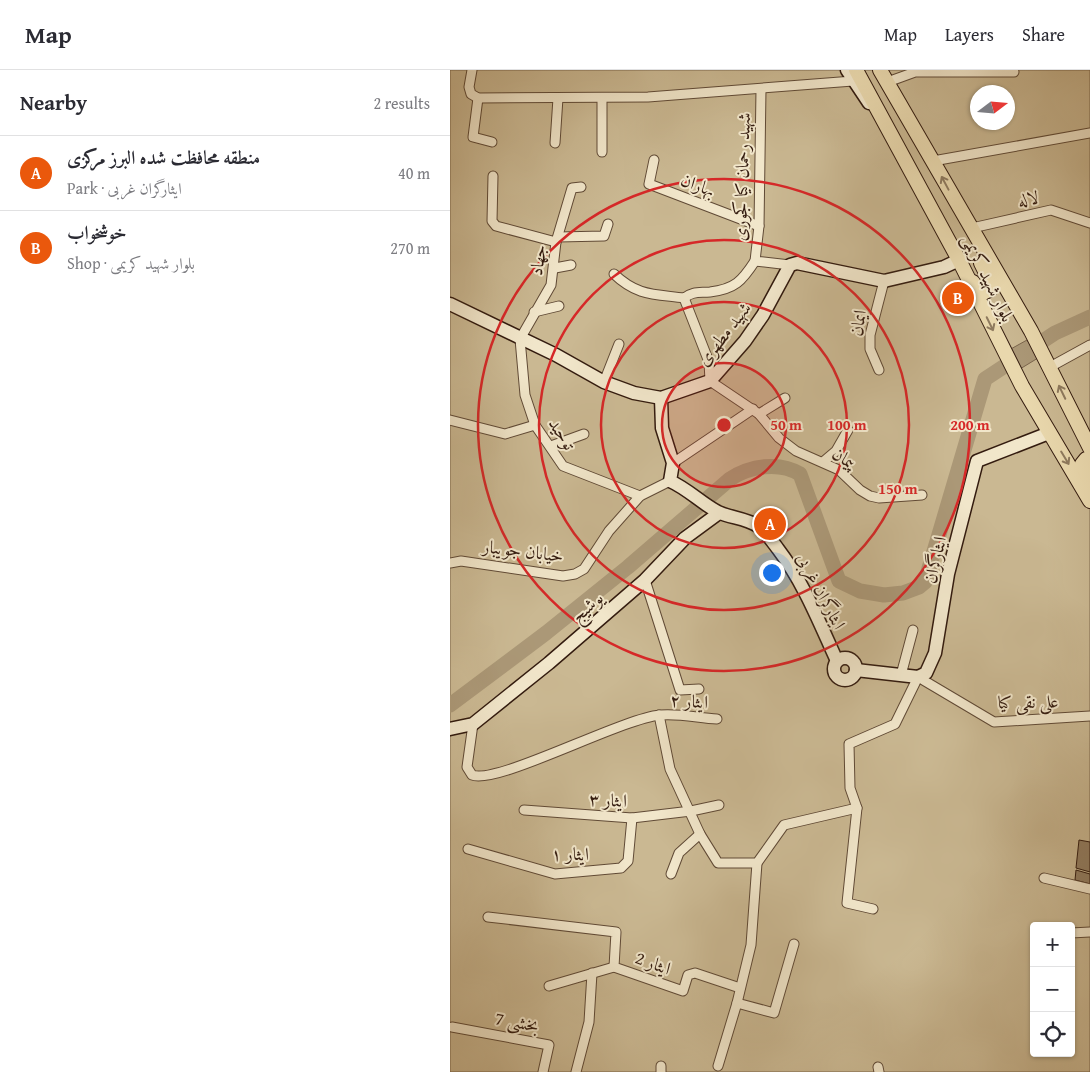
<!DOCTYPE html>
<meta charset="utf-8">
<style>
:root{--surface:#fff;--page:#f2f2f3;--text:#2b2b33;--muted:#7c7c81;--line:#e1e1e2;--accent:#ea580c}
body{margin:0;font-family:"Gentium Book Plus",Amiri,serif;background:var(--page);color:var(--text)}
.controls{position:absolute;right:15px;bottom:15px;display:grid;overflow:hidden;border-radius:5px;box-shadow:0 1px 4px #0004}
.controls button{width:45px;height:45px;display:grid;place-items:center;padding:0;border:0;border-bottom:1px solid var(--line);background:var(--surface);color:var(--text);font:25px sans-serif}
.compass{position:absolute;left:520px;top:15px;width:45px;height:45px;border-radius:50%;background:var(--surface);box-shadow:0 1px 4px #0004;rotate:74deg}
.you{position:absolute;left:321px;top:502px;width:18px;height:18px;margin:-12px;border:4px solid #fff;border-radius:50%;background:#1a73e8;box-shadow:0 0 0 8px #1a73e833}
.badge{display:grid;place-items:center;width:32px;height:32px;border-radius:50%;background:var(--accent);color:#fff;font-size:16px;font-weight:700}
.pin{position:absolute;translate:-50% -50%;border:2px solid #fff;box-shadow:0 1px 5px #0006}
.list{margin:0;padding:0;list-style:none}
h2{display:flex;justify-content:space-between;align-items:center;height:65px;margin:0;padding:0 20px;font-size:21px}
h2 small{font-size:16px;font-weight:400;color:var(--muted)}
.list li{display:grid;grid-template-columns:32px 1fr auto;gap:15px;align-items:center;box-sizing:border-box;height:75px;padding:0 20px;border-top:1px solid var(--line)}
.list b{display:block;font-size:19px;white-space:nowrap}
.list p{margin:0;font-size:16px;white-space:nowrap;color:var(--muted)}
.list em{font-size:16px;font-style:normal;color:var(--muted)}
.icon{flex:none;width:28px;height:28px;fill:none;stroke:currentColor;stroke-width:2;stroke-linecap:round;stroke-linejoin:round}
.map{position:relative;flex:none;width:640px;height:1002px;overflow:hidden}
header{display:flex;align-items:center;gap:30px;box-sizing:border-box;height:70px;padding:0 25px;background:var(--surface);border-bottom:1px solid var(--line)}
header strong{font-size:24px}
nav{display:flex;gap:28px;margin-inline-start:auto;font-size:18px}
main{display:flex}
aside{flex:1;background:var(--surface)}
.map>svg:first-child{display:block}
.green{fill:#cab892;stroke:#7e6a50;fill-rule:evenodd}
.water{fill:#ab9877;stroke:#7b664d}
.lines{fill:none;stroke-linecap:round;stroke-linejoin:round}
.river{stroke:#ab9877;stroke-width:15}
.building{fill:#927d61;stroke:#331b0f}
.street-casing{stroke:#604a36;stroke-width:11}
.secondary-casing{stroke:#331b0f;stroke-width:15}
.primary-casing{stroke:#331b0f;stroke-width:16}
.street{stroke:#f1e6ca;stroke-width:9}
.secondary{stroke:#f1e6ca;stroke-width:12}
.primary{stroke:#e9d8ad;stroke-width:14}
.oneway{stroke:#8e7a5e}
.ring{fill:none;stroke:#d62828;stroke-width:2.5}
.labels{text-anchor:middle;stroke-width:4;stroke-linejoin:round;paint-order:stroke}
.street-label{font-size:18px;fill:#331b0f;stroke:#f1e6ca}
.centre{fill:#d62828;stroke:#f1e6ca;stroke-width:2.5}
.ring-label{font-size:15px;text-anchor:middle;font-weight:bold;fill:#d62828;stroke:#f1e6ca;stroke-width:4;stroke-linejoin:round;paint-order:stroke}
</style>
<header>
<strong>Map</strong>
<nav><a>Map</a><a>Layers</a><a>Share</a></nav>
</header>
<main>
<aside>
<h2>Nearby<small>2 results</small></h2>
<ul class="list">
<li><span class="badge">A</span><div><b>منطقه محافظت شده البرز مرکزی</b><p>Park · ایثارگران غربی</p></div><em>40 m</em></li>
<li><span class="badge">B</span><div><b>خوشخواب</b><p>Shop · بلوار شهید کریمی</p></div><em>270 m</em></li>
</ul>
</aside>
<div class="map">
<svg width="640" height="1002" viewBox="0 0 640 1002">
<rect width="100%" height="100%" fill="#e9d8ad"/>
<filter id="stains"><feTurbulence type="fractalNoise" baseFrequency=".004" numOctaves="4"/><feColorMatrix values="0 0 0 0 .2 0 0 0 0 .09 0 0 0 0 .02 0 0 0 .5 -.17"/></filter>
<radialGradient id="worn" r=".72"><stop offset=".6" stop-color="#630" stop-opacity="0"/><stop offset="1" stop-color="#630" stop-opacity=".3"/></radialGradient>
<path class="green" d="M 0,0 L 640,0 L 640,1002 L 0,1002 ZM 528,22 L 558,22 L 558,52 L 528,52 ZM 584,856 L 621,856 L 621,983 L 584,983 Z"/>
<path class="water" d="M 577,270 L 588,288 L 570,299 L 559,280 Z"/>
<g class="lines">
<path class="river" d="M 0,635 L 96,563 L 178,497 L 280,409 C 300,396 329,391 350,404 L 389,511 L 410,521 L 434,525 L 453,523 L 469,517 L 475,512 L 535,309 L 605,263 L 640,247"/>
</g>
<g class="building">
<path d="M 629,770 L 640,772 L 640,802 L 626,798 Z"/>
<path d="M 626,800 L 640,804 L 640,814 L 625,810 Z"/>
</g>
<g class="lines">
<g class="street-casing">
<g id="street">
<path d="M 22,0 L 19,17 L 21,24 L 28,28 L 198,27 L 403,11"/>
<path d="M 443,10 L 465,2 L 564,2"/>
<path d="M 311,19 L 309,156 L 305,191 L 340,195"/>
<path d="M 28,28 L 23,67 L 42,72"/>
<path d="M 152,28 L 152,82"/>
<path d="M 105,73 L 108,28"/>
<path d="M 204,90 L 199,114 L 309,156"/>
<path d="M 483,91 L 640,63"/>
<path d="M 43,106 L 42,151 L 46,156 L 106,172"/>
<path d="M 131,117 L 122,118 L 106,172 L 101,215 L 70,269 L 75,325 L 85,355 L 113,396 L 190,426"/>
<path d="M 522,158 L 601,140 L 640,153"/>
<path d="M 108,167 L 154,166 L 158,154"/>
<path d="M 105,198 L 121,195"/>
<path d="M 164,204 C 187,226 204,224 234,228 C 243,221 249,223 260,222 C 285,219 292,211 305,191"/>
<path d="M 234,228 L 259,292 L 260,311 L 309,344 L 329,368 L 346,381 L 389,400 L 410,420 L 420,426 L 429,428 L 472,425"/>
<path d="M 84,242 L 109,236"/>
<path d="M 600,297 L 640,275"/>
<path d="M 429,300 L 420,279 L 420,265 L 434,211"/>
<path d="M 154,312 L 169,274"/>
<path d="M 309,344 L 335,328"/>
<path d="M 0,350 L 55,364 L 85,355"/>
<path d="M 101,376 L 134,364"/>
<path d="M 373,392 L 386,381 L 398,360"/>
<path d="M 223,393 L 303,339"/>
<path d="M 0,493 L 11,491 L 113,506 L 125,504 L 134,499 L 159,461 L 190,426 L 220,411"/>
<path d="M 195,510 L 230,620 L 249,619"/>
<path d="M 451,605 L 463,560"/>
<path d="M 209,645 L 220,699 L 250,764 L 268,793 L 307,793 L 334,755 L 407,738"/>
<path d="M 23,654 L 17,697 L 22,705 C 47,715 170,649 210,645 C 228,643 249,648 267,649"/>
<path d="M 74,740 L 182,748 L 241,741 L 269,735"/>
<path d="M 18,779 L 105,804 L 171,798 L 178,791 L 182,748"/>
<path d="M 221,804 L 229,783 L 250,764"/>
<path d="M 594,808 L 640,819"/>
<path d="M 423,839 L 397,833 L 407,738 L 400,718 L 399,674 L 445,654 L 468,607 L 544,652 L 640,646"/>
<path d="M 38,847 L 166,862 L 164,897 L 233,921 L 238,905 L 245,903 L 290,918"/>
<path d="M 621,863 L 640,862"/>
<path d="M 99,916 L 164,897"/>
<path d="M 287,933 L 324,943 L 344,874"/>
<path d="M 2,957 L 99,975 L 93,1002"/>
<path d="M 268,996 L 287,933 L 301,875 L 307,793"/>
<path d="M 428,997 L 429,1002"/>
<path d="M 126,1002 L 139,952 L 142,903"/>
<path d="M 211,1002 L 211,996"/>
</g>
</g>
<g class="secondary-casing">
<g id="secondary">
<path d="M 397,0 L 419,33"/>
<path d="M 0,234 L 106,285 L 154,312 L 184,323 L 211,328 L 260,311 L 295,271 L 313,245 L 340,195 L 347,193 L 434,211 L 494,197 L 509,190"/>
<path d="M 211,328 L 212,358 L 223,393 L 220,411 C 238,419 251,433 268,442 C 281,448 295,448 308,456 C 316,462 322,471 328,479 C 354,513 369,552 387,591"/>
<circle cx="395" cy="599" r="11"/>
<path d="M 406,600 L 468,607 L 476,603 L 485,583 L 498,504 L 527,391 L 599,363"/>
<path d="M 0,659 L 23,654 L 99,593 L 195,510 L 235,468 L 269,443"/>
</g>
</g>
<g class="primary-casing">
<g id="primary">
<path d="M 406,0 L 509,190 L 572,316 L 640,431"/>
<path d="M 430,0 L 581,261 L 640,378"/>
<path d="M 523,212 L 529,222 L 533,223 L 541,219 L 540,211 L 531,193"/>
<path d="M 640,388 L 636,389 L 632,394 L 640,411"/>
</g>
</g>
<use href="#street" class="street"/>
<use href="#secondary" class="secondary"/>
<use href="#primary" class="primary"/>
</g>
<defs><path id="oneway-shaft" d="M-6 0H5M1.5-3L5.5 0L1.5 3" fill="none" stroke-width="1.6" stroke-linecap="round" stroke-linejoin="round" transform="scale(1.25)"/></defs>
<g class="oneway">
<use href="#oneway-shaft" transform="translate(495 113) rotate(-118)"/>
<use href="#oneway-shaft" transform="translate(540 254) rotate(64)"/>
<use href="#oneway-shaft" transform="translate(612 322) rotate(-116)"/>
<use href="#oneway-shaft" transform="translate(615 388) rotate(59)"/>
</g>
<circle cx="274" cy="355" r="62" fill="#d62828" fill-opacity=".12"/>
<g class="ring">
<circle cx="274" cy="355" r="62"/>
<circle cx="274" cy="355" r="123"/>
<circle cx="274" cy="355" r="185"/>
<circle cx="274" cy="355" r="246"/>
</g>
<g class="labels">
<g class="street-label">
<text transform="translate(292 107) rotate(-88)" y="6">شهید رحمان کیا کجوری</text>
<text transform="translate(248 115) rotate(21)" y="6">بهاران</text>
<text transform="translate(578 129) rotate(-13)" y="6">لاله</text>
<text transform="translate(88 190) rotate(-82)" y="6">جهاد</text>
<text transform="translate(538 208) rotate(64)" y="6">بلوار شهید کریمی</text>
<text transform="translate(408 253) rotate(-80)" y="6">ایمان</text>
<text transform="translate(274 264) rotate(-52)" y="6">شهید مطهری</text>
<text transform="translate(112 364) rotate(57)" y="6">توحید</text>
<text transform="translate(394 388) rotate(33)" y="6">پیمان</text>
<text transform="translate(73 481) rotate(7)" y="6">خیابان جویبار</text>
<text transform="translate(485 490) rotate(-77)" y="6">ایثارگران</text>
<text transform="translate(371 521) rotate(62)" y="6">ایثارگران غربی</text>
<text transform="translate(137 537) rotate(-41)" y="6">یوشیج</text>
<text transform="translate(239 631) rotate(4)" y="6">ایثار ۲</text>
<text transform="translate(578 632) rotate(-1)" y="6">علی نقی کیا</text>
<text transform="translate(158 730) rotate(3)" y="6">ایثار ۳</text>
<text x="120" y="790">ایثار ۱</text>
<text transform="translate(203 893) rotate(20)" y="6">ایثار 2</text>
<text transform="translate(67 952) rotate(10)" y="6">بخشی 7</text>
</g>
</g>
<circle cx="274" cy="355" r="8" class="centre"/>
<g class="ring-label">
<text x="336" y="360">50 m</text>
<text x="397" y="360">100 m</text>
<text x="520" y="360">200 m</text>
<text x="448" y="424">150 m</text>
</g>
<rect width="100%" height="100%" filter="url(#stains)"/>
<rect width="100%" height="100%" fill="url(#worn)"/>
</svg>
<div class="controls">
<button>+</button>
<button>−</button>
<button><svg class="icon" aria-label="locate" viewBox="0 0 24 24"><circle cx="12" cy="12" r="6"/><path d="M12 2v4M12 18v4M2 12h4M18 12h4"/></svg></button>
</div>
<svg class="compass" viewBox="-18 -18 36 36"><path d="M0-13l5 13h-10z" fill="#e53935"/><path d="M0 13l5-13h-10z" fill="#7c7c81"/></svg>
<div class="you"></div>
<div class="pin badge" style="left:320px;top:454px">A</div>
<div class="pin badge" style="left:508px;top:228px">B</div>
</div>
</main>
